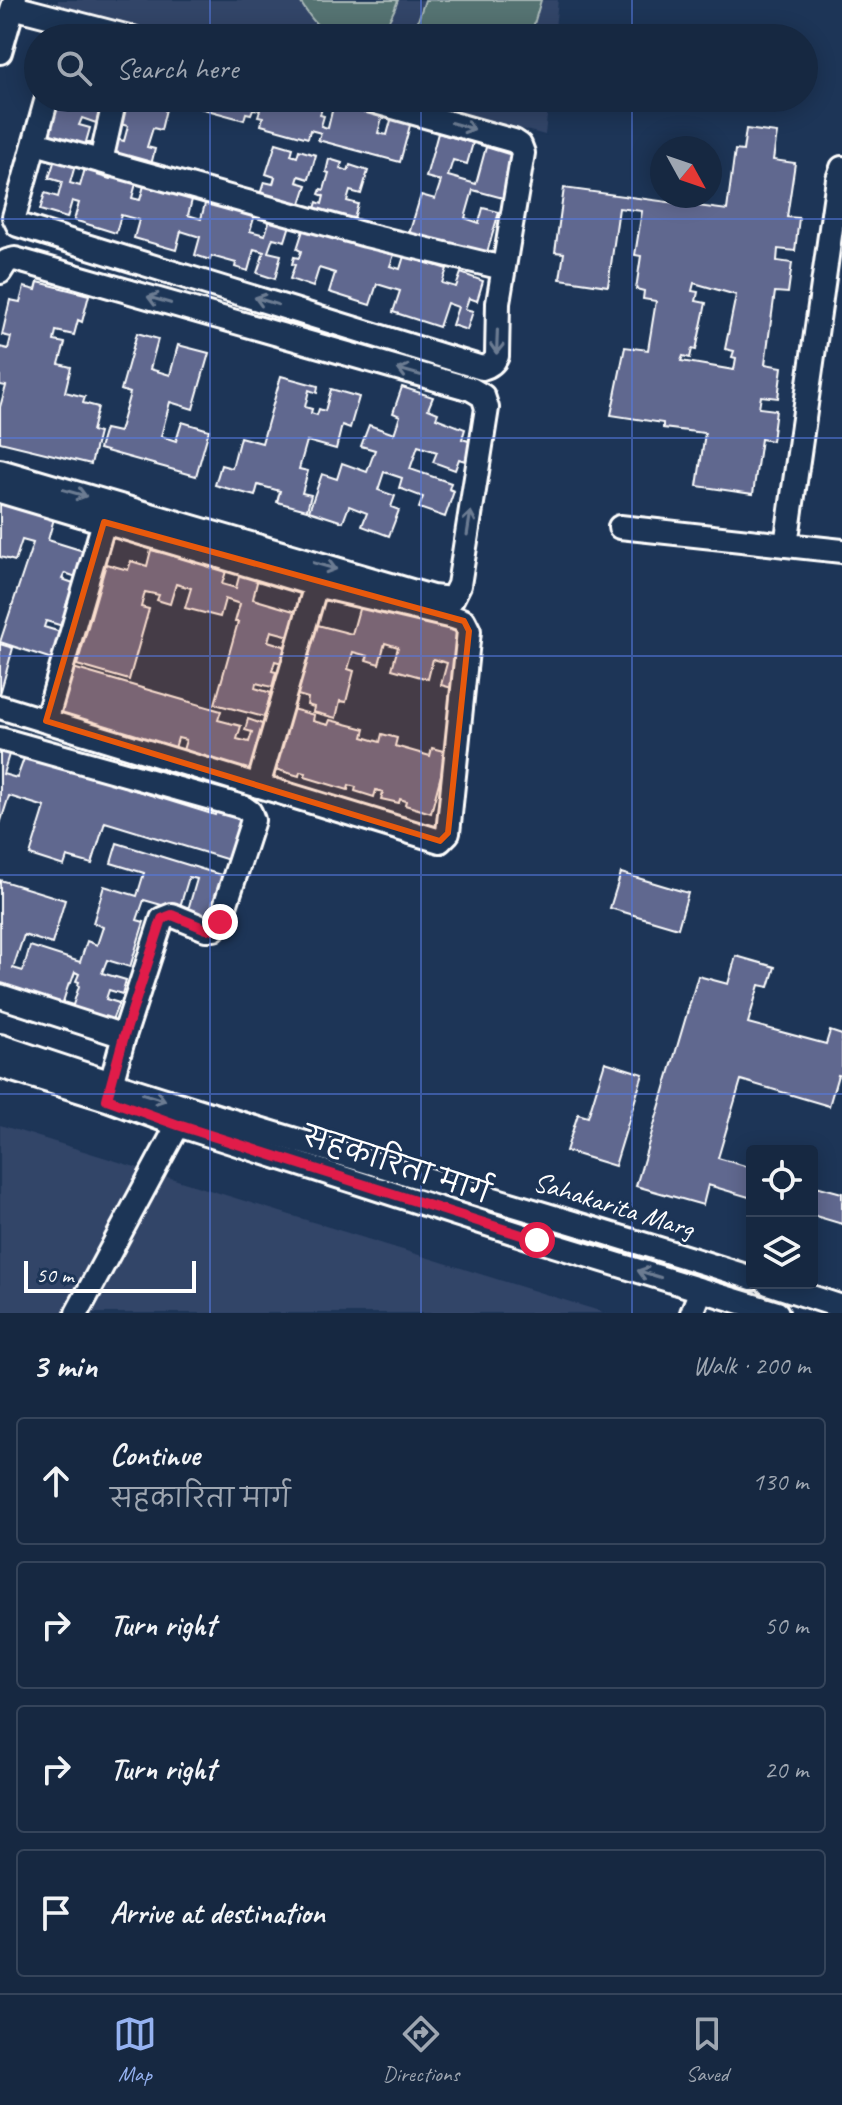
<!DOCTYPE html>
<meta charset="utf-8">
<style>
:root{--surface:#162841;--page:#23344c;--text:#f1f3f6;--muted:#9ea6b1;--line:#35445a;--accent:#95b2f1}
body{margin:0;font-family:Caveat,"Playpen Sans Deva",sans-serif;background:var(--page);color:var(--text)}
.controls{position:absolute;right:24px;bottom:24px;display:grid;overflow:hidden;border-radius:8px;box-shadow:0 4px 20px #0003}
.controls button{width:72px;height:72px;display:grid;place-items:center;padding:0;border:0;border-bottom:2px solid var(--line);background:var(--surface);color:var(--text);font:40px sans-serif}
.compass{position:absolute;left:650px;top:136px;width:72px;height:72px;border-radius:50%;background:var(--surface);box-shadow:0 4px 20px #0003;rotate:130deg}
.scale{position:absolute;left:24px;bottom:20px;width:172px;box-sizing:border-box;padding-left:8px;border:4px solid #fff;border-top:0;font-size:22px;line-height:28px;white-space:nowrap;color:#fff;-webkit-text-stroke:6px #1d3557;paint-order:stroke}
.stop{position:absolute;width:24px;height:24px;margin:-18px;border:6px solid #e11d48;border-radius:50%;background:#fff}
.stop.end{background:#e11d48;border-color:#fff;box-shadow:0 2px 8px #0008}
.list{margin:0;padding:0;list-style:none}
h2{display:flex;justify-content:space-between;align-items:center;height:104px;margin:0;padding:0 32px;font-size:34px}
h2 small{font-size:26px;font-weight:400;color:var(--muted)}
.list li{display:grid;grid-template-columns:52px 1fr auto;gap:24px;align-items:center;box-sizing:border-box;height:128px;margin:0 16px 16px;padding:0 16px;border:2px solid var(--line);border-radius:8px}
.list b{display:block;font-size:30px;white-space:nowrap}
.list p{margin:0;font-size:26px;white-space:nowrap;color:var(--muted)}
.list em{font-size:26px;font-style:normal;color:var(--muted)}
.icon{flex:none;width:44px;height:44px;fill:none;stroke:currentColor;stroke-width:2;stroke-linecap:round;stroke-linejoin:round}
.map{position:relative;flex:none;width:842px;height:1313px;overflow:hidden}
.search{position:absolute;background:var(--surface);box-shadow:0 4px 20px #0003;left:24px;right:24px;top:24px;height:88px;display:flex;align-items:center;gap:20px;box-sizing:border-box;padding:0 28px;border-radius:44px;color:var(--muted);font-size:30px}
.sheet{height:680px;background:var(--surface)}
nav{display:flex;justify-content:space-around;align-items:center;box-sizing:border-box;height:112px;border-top:2px solid var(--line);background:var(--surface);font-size:22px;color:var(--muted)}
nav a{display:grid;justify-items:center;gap:4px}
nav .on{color:var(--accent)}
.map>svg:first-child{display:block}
.built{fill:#314468}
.green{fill:#547372;stroke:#aab9b8;stroke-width:2}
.building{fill:#60688f;stroke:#fff;stroke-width:2;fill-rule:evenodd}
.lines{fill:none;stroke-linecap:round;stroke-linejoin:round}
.minor-casing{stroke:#fff;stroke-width:28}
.minor{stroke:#1d3557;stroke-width:22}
.oneway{stroke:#6c7c92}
.route{stroke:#e11d48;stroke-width:10}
.marked{fill:#e8590c;fill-opacity:0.2;stroke:#e8590c;stroke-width:6;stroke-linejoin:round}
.grid{fill:none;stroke:#567ae2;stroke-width:2;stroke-opacity:0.55}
.labels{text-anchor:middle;stroke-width:6;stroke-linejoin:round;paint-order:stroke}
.street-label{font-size:28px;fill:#fff;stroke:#1d3557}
</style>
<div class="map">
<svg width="842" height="1313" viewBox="0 0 842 1313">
<rect width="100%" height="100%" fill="#1d3557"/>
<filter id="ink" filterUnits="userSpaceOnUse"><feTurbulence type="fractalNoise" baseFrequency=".0125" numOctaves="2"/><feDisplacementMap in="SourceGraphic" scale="16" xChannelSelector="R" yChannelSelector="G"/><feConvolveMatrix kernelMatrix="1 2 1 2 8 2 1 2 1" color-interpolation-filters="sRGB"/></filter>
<g filter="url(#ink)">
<g class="built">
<path d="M 58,0 L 558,0 L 554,38 L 177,38 L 57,6 Z"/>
<path d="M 403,98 L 549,98 L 545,135 L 431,105 Z"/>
<path d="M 0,1125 L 606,1313 L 0,1313 Z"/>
</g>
<g class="green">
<path d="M 302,0 L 398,0 C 395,9 390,22 382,29 C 372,37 351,41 338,38 C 322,35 309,16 301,3 Z"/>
<path d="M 425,0 L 541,0 L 530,38 L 412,38 Z"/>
</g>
<g class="building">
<path d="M 55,98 L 104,98 L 96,123 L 82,118 L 79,125 L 90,128 L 86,142 L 90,143 L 86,155 L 41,141 Z"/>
<path d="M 128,98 L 141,98 L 167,105 L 161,130 L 153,128 L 147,147 L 155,149 L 150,169 L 111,158 L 116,139 L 124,141 L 128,126 L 120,124 Z"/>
<path d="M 163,98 L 263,98 L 271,100 L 271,98 L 325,98 L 320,115 L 324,116 L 321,126 L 328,128 L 333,107 L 331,106 L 333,98 L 338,98 L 384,110 L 378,133 L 387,135 L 393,113 L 412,118 L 400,162 L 318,140 L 321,133 L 310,130 L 308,138 L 261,125 L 263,117 L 258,116 L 260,110 L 253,109 L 251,114 L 246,113 L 244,120 Z"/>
<path d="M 746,129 L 777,133 L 773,160 L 795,163 L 787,217 L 799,218 L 795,251 L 778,249 L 777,261 L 792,263 L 788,293 L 775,292 L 765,364 L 782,367 L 778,398 L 761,396 L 759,408 L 776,410 L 772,441 L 761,439 L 753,494 L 697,486 L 705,433 L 663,428 L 663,423 L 611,415 L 625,347 L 648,350 L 656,301 L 643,299 L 644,291 L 636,289 L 641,256 L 635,255 L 642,211 L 619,208 L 608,286 L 560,279 L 564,253 L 555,252 L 564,188 L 727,210 L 735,150 L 743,151 ZM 694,283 L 736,295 L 725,349 L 734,351 L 732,357 L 736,358 L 734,370 L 681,361 L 683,356 L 690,358 L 692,349 L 696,350 L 706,303 L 696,301 L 698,292 L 692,291 Z"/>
<path d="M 438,133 L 473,143 L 467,164 L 453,160 L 448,176 L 476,184 L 486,147 L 515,156 L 503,198 L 473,190 L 465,218 L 479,223 L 483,208 L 499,212 L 486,256 L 409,234 L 421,195 L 435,199 L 441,181 L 426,177 Z"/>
<path d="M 276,143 L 293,148 L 291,155 L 297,157 L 299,150 L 316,155 L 309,179 L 299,176 L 297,182 L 307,185 L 298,213 L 258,201 L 264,182 L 273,184 L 275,177 L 266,174 Z"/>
<path d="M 56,156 L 76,162 L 70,183 L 80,186 L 86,165 L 98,169 L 97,175 L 110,179 L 112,172 L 137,180 L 132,198 L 140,200 L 145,182 L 193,196 L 188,215 L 201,219 L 206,200 L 255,215 L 250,231 L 265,235 L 270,219 L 290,225 L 285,241 L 273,238 L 268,252 L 281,255 L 275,279 L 257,273 L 264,252 L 254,249 L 248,271 L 235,267 L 236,263 L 211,256 L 210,260 L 195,255 L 200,237 L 181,231 L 176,250 L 134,238 L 139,220 L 121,215 L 116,233 L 74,220 L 79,203 L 72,201 L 67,218 L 40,210 L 45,193 L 58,197 L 62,182 L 49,178 Z"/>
<path d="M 329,159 L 342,163 L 340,168 L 348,171 L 350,165 L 368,171 L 361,194 L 350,191 L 347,201 L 358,204 L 352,226 L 337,222 L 339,215 L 334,214 L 332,220 L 313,215 L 317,202 L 322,204 L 324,196 L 319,194 L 321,189 L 324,190 L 329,173 L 326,172 Z"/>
<path d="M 305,224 L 395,252 L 390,266 L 400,269 L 404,256 L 447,269 L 442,283 L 456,287 L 461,273 L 483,281 L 477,301 L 469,298 L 465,309 L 473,311 L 467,330 L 452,325 L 458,307 L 447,303 L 439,327 L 393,312 L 400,291 L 377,284 L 370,305 L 329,292 L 335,273 L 319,268 L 313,287 L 290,279 L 295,265 L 292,264 L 294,257 L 299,258 L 301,251 L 297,249 Z"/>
<path d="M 38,282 L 89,295 L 82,322 L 78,320 L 74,335 L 56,331 L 54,341 L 65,343 L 59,364 L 71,367 L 65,392 L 85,397 L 83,403 L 98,407 L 92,431 L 99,433 L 91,464 L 0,442 L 0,407 L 6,386 L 0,385 L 0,347 L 8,349 L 11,337 L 2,335 L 10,300 L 20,302 L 24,287 L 36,290 Z"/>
<path d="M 137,333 L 158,339 L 150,369 L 170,375 L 178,345 L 209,353 L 193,409 L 170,402 L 161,436 L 176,441 L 182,422 L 209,430 L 196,476 L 99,449 L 105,429 L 119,432 L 130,393 L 121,390 Z"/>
<path d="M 281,376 L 318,386 L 317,393 L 309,390 L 305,407 L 312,409 L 311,413 L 317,415 L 319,409 L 325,411 L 331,389 L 359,397 L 350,428 L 342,425 L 336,449 L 307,441 L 299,469 L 308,471 L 302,493 L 311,495 L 307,510 L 277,502 L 280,491 L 258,485 L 255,496 L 215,485 L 221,465 L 232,468 L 240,437 L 262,443 Z"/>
<path d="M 402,387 L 433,397 L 428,409 L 438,413 L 436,418 L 465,429 L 462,439 L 472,442 L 465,461 L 459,459 L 455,470 L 433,462 L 437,452 L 418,446 L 410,469 L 451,483 L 449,489 L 454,491 L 445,517 L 419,508 L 423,497 L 399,488 L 402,478 L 384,472 L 378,490 L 395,496 L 391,507 L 399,510 L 389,536 L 362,526 L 367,513 L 349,506 L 343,522 L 309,511 L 322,474 L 337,479 L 342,463 L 367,472 L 375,450 L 361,446 L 369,425 L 394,434 L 400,416 L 393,413 Z"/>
<path d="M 0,497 L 55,515 L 48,540 L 90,553 L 82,579 L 65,573 L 62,579 L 79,585 L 74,602 L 68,600 L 66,606 L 72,607 L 66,627 L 46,621 L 44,627 L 64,633 L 55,660 L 0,642 L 33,543 L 22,540 L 15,561 L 0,557 Z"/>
<path d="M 166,544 L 229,562 L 222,584 L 236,588 L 240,573 L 258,578 L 253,599 L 297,612 L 290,636 L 271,631 L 268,641 L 287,647 L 282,663 L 275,661 L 272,671 L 276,672 L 272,687 L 256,683 L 255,688 L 271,693 L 264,717 L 215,704 L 238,622 L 235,622 L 240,604 L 225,599 L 220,617 L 185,608 L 191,588 L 176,584 L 170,604 L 157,600 L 159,595 L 145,592 L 141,607 L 149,609 L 129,680 L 77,665 L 106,564 L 128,570 L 131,561 L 147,566 L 151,550 L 163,553 Z"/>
<path d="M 361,602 L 464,629 L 452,688 L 441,685 L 447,663 L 433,659 L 428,679 L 392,669 L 398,647 L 385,643 L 379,664 L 366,660 L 368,656 L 353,652 L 348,669 L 354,671 L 346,702 L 340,701 L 336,718 L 313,712 L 314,707 L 307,705 L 308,698 L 291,693 L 310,623 L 352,634 Z"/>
<path d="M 0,644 L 13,648 L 0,694 Z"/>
<path d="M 73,668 L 221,711 L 218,720 L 241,726 L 237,739 L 249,742 L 252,732 L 245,730 L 248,719 L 265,725 L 251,772 L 239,769 L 210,767 L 212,759 L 200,755 L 198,763 L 181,757 L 186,740 L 178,738 L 173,755 L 57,721 Z"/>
<path d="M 292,709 L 314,715 L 313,721 L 328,725 L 330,720 L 365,729 L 363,737 L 380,742 L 382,734 L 397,738 L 395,746 L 430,756 L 432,748 L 447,752 L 431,813 L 405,805 L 406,801 L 400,799 L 399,803 L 381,799 L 383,792 L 376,790 L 374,797 L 355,791 L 356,787 L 349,785 L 348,790 L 305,777 L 306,773 L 300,772 L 299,776 L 275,769 Z"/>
<path d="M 0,748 L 10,751 L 3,774 L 17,778 L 25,756 L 215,815 L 217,807 L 243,815 L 229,860 L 105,822 L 92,864 L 67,857 L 64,866 L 30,855 L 45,807 L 9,796 L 0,824 Z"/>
<path d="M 117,843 L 224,876 L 210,920 L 187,913 L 197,879 L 189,877 L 179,910 L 144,900 L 137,920 L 144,922 L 130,967 L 107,960 L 102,973 L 126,980 L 122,994 L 109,990 L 106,999 L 119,1003 L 110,1025 L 0,988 L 0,880 L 65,900 L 52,944 L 24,935 L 13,968 L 23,971 L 30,946 L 80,962 L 87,941 L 97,945 L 103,927 L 93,923 L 104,886 L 137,896 L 144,873 L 111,863 ZM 75,972 L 79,974 L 76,981 L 79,982 L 78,985 L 79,986 L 73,1005 L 63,1002 L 69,983 L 71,983 Z"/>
<path d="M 621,873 L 688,893 L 678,928 L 610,908 Z"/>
<path d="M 736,956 L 775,967 L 769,987 L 759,985 L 748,1023 L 826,1044 L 830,1031 L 842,1035 L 842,1076 L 838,1075 L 829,1106 L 741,1080 L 718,1158 L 752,1168 L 752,1198 L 708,1185 L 703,1205 L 636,1186 L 698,976 L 728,984 Z"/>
<path d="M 605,1062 L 643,1074 L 615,1166 L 566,1151 L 578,1114 L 588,1117 Z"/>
<path d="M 812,1185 L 842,1193 L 842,1224 L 812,1215 Z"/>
</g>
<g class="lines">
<g class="minor-casing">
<g id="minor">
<path d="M 13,7 L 133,38"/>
<path d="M 0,52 L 15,0"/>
<path d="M 47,98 L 14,217 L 18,225 L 482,368 C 490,366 494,363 497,356 L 498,303 L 523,153 L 520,145 L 514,141 L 361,98"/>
<path d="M 35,143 L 366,235 L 503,268"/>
<path d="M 101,161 L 115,98"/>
<path d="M 0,272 L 7,261 L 15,259 L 471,389 L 483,396 L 487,408 L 459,585 L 452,599 L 432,597 L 0,471"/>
<path d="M 0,491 L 316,585 L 453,617 L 464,621 L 469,631 L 448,833 L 440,841 L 0,707"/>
<path d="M 620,527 L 842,551"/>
<path d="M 786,545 L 838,179 L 842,168"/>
<path d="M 46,721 L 104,522"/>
<path d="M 0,739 L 243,807 L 250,812 L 253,820 L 220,922 L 214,929 L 206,929 L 172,915 L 162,919 L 124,1036 L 0,996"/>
<path d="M 258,786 L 316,585"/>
<path d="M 0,1046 C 248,1131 502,1198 752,1278"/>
<path d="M 0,1066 L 107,1099 L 178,1125 L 537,1240 L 777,1313"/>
<path d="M 107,1098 L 124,1036"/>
<path d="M 768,1283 L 842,1307"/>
<path d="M 77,1313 L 178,1125"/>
<path d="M 692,1313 L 701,1290"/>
</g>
</g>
<use href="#minor" class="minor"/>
</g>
<defs><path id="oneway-shaft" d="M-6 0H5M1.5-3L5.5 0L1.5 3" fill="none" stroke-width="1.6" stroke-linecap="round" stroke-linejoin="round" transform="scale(2)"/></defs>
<g class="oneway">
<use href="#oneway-shaft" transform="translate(463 126) rotate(16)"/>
<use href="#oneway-shaft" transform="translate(159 300) rotate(-164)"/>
<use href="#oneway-shaft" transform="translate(266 301) rotate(-163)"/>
<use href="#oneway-shaft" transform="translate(497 342) rotate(92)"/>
<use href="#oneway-shaft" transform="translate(409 372) rotate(-164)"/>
<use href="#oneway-shaft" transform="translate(75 493) rotate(16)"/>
<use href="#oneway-shaft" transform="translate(469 523) rotate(-81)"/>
<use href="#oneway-shaft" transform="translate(325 566) rotate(16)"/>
<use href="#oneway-shaft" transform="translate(154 1097) rotate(17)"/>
<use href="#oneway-shaft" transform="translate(649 1274) rotate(-163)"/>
</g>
</g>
<g class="lines" filter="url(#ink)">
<path class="route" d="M 220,922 L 214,929 L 206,929 L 172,915 L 162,919 L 124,1036 L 107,1099 L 178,1125 L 537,1240"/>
</g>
<path class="marked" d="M 104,522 L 464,621 L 469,631 L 448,833 L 440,841 L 46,721 Z"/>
<path class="grid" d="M 210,0 L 210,38M 421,0 L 421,38M 632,0 L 632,38M 210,98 L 210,1313M 421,98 L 421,1313M 632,98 L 632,1313M 0,219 L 842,219M 0,438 L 842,438M 0,656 L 842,656M 0,875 L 842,875M 0,1094 L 842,1094"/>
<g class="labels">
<g class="street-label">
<text transform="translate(397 1164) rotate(18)" y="10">सहकारिता मार्ग</text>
<text transform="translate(614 1204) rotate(17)" y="10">Sahakarita Marg</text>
</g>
</g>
</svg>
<div class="controls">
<button><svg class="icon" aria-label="locate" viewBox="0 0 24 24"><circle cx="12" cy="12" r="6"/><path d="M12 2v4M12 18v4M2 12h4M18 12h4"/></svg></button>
<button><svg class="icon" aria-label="layers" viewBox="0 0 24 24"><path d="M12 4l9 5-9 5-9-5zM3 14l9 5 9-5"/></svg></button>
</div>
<svg class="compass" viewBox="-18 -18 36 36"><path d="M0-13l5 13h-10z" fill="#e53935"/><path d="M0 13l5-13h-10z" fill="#9ea6b1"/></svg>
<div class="scale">50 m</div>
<div class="stop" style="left:537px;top:1240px"></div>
<div class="stop end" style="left:220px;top:922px"></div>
<div class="search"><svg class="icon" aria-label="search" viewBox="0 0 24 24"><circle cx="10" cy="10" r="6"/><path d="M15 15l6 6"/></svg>Search here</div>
</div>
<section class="sheet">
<h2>3 min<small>Walk · 200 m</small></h2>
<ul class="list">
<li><svg class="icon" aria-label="ahead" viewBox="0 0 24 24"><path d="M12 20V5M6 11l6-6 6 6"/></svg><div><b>Continue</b><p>सहकारिता मार्ग</p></div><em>130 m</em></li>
<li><svg class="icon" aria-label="right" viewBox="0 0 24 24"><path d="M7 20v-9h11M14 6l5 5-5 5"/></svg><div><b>Turn right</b></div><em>50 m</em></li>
<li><svg class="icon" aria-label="right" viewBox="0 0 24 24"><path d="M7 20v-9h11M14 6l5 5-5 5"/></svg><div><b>Turn right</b></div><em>20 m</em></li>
<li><svg class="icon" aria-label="arrive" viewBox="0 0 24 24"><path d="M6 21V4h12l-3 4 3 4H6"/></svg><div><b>Arrive at destination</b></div></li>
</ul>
</section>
<nav>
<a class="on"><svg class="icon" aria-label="map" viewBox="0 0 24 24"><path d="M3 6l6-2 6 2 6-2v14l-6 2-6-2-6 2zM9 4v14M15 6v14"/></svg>Map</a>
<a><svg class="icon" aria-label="directions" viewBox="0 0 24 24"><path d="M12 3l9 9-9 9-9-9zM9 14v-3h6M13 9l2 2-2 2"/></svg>Directions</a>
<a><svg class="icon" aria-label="saved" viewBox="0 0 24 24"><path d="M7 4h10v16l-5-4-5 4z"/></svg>Saved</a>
</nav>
